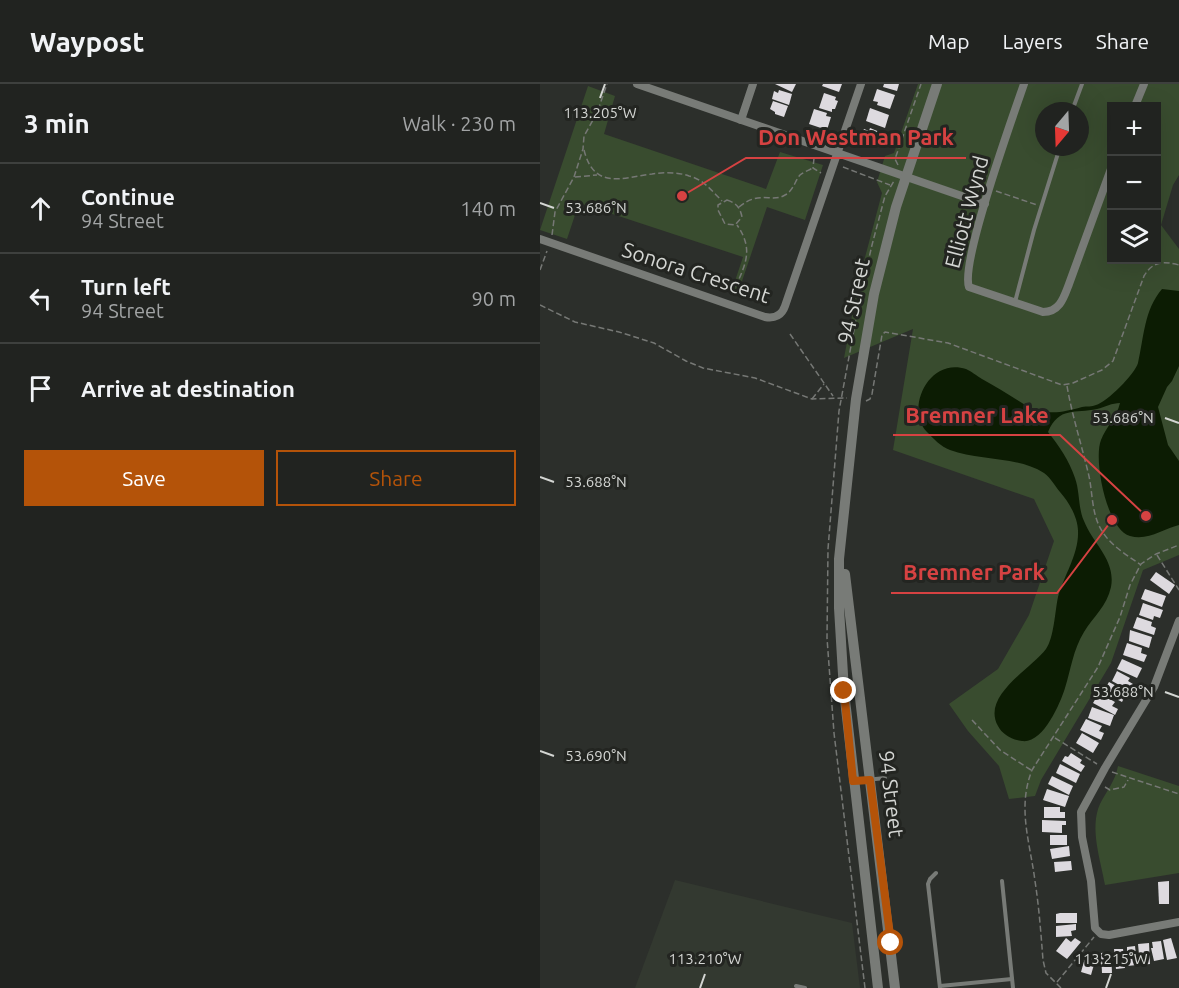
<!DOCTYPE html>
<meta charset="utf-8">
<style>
:root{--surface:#212320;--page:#2d2f2d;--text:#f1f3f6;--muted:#a2a4a5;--line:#3e403e;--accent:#b45309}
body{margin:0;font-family:Ubuntu,sans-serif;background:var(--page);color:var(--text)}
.controls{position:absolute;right:18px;top:18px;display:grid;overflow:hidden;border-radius:0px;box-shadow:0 6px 24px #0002}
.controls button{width:54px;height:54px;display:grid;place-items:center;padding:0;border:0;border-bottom:2px solid var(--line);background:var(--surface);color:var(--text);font:30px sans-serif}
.compass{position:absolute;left:495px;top:18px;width:54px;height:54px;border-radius:50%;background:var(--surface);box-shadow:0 6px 24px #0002;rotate:199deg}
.stop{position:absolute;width:18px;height:18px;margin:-14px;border:4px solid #b45309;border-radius:50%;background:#fff}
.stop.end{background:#b45309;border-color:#fff;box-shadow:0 2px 6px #0008}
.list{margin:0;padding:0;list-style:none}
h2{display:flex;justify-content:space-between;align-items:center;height:78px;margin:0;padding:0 24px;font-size:26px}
h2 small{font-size:20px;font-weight:400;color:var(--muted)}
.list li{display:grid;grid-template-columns:39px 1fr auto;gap:18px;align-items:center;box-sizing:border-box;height:90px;padding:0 24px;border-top:2px solid var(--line)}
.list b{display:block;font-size:22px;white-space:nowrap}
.list p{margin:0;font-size:20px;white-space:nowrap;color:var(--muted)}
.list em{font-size:20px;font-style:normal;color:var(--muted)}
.actions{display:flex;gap:12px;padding:18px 24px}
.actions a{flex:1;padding:14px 0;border:2px solid var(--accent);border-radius:0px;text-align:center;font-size:21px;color:var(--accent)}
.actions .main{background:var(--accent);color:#fff}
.icon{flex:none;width:33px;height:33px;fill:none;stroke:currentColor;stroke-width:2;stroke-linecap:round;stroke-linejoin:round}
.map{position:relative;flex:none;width:639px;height:904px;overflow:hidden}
header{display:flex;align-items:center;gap:36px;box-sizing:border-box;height:84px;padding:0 30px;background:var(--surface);border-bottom:2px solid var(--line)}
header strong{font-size:28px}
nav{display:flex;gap:33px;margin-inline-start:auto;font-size:21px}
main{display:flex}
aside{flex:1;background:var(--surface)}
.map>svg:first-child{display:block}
.built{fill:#333930}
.green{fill:#394c2f;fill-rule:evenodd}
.water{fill:#0c1c03}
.building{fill:#dddadf}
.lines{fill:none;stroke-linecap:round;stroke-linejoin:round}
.path{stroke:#767875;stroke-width:1.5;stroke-dasharray:6 3;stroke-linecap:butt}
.lane{stroke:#787b77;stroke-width:4}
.street{stroke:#787b77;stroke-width:8}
.secondary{stroke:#787b77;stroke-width:10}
.route{stroke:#b45309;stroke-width:8}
.ticks{fill:none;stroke:#d4d6d3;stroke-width:2}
.labels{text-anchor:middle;stroke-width:6;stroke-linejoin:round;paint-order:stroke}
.street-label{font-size:21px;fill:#d4d6d3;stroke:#232521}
.ticks-label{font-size:15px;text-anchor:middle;fill:#d4d6d3;stroke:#232521;stroke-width:6;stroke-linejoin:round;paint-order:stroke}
.leader{fill:none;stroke:#d64242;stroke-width:2}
.callout-dot{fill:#d64242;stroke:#232521;stroke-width:2}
.callout-label{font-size:22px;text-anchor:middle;font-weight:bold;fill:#d64242;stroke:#232521;stroke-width:6;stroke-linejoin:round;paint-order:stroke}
</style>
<header>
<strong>Waypost</strong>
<nav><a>Map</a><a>Layers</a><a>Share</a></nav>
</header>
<main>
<aside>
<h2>3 min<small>Walk · 230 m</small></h2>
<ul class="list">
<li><svg class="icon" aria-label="ahead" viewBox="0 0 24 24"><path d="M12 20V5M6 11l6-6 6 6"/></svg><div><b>Continue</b><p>94 Street</p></div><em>140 m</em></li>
<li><svg class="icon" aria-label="left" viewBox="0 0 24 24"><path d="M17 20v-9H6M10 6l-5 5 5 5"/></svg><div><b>Turn left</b><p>94 Street</p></div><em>90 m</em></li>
<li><svg class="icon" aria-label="arrive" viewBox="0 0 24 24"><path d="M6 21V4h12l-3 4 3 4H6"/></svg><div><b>Arrive at destination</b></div></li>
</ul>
<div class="actions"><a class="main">Save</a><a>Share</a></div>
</aside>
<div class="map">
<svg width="639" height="904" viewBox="0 0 639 904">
<rect width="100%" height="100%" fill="#2c2f2b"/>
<path class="built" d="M 135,796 L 312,839 L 320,904 L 95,904 Z"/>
<g class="green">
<path d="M 378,0 L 639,0 L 639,91 L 633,101 L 621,141 L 639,165 L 639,471 L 603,486 L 571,579 L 501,696 L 495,712 L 469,715 L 459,682 L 428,647 L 409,620 L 458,585 L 489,531 L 514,457 L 494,415 L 353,366 L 373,245 L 304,274 L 318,200 L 342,109 L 337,98 L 345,72 L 354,69 ZM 572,22 L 616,22 L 616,176 L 572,176 ZM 504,27 L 540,27 L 540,63 L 504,63 Z"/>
<path d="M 48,2 L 75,12 L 64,50 L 226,105 L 240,68 L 283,81 L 265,136 L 227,123 L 197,212 L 191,209 L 203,173 L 39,119 L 27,155 L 0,146 Z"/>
<path d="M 578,682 L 639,702 L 639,789 L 565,801 C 561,777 549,744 560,720 C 567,706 575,698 578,682 Z"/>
</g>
<path class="water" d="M 622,205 L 639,207 L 639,282 L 632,297 L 627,303 L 618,323 L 628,361 L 639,377 L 639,441 C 623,445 608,457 590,452 C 567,446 553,376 561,356 C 566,343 577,333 580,319 C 572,319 565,323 557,325 C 535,330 519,322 508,348 C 519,362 529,376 535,394 C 540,408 538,424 544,437 C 553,460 576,476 571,503 C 567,522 553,533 544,548 C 533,566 531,585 525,604 C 520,620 503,660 482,657 C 472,656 462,650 458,642 C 441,612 491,585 506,565 C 514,554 515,527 518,513 C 524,491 539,470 538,447 C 538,434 529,418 520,408 C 515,402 511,394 504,389 C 478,372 439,377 410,366 C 401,363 393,354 387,348 C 365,326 388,273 426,285 C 431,287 437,292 442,295 C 458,304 473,313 488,323 C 510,331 520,329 542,323 C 547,322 552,323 556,321 C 567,318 595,290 598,279 C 604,253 604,226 622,205 Z"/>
<g class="building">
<path d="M 235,0 L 256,0 L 252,8 Z"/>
<path d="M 283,0 L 302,0 L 299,8 L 282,2 Z"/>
<path d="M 344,0 L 359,0 L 357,7 L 343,3 Z"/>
<path d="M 337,5 L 355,11 L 350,25 L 337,21 L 338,18 L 333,17 Z"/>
<path d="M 239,6 L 252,10 L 249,21 L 232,15 L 234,7 L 238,9 Z"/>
<path d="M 284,9 L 296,13 L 295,16 L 298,17 L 295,25 L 292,25 L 292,28 L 279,24 Z"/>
<path d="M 233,17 L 248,22 L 244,33 L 235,30 L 235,28 L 230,25 Z"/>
<path d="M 330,24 L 349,31 L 345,44 L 326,37 Z"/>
<path d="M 274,25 L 287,29 L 286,32 L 291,33 L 287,46 L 269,40 Z"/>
<path d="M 330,44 L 342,49 L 337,63 L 319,57 L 324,45 L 329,47 Z"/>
<path d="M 616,488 L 635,501 L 629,510 L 610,496 Z"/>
<path d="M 605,505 L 626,512 L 622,523 L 601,515 Z"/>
<path d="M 603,519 L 623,526 L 620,534 L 614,532 L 613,536 L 599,531 Z"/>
<path d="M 597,533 L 612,538 L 611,542 L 616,544 L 614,551 L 593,544 Z"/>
<path d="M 590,546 L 612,553 L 609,564 L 589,557 Z"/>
<path d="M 587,559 L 602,564 L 601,569 L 607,571 L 604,578 L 583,571 Z"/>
<path d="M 582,575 L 602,584 L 597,594 L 577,585 Z"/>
<path d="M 577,587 L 590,594 L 588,597 L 593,600 L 590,607 L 572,597 Z"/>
<path d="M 569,598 L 587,608 L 582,618 L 563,608 Z"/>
<path d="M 559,609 L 575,618 L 572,622 L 578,625 L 575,631 L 553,619 Z"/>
<path d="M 552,623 L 574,631 L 570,642 L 548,634 Z"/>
<path d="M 546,635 L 562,642 L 559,647 L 564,649 L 561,656 L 540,646 Z"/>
<path d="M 542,649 L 559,659 L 553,669 L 536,659 Z"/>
<path d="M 531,669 L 542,676 L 540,679 L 545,682 L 541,688 L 522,677 L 525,672 L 528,673 Z"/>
<path d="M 520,680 L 540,690 L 536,699 L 516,689 Z"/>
<path d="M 512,692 L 533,702 L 529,711 L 508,700 Z"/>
<path d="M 507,705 L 529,712 L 525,723 L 503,716 Z"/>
<path d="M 504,723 L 520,723 L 520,728 L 525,728 L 525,734 L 504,734 Z"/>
<path d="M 502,736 L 526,737 L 526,741 L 522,741 L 522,749 L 502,748 Z"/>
<rect x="510" y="751" width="17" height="10"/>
<path d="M 529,762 L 530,772 L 512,775 L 510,765 Z"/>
<path d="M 531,777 L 532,786 L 515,788 L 514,778 Z"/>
<path d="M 629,797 L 629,820 L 619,820 L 618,798 Z"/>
<path d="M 520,829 L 537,829 L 537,839 L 516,839 L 516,830 Z"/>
<path d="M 536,840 L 536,846 L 531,847 L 532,852 L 516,853 L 516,842 Z"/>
<path d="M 526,854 L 531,858 L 535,854 L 541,858 L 527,875 L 516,867 Z"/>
<path d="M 631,854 L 637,874 L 627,876 L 623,856 Z"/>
<path d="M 621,857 L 624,875 L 614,877 L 611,864 L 613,864 L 612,858 Z"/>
<path d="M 609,859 L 610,880 L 600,881 L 598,860 Z"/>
<path d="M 595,862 L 597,881 L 587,882 L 587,863 Z"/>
<path d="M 574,865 L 583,865 L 585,884 L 576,885 Z"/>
<path d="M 547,867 L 557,870 L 551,891 L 541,888 Z"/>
<path d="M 571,868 L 572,889 L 562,889 L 561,869 Z"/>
</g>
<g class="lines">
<g class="path">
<path d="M 44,66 C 54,106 82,94 112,90 C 123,88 138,88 149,92 C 163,95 172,107 182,117"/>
<path d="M 274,74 L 273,84 L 281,89"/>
<path d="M 358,81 L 355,75 L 381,0"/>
<path d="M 303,83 L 350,101"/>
<path d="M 35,93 L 57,91"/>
<path d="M 456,107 L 497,121"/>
<path d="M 187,116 C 196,119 200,123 202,133 L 195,141 L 185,140 L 178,126 L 178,121 Z"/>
<path d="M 199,123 C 219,106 232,119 245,111 C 253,107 255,97 260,91 C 264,88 269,86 273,84"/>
<path d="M 12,151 L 15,128 L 34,93 L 43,65 L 44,52 L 57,29 L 67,0"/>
<path d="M 0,186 L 7,167"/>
<path d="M 192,211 C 203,184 216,168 197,141"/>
<path d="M 0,221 L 35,238 L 79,248 L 114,259 L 146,277 L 163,284 L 215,294 L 272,315 L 307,314"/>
<path d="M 250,250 L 293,312"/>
<path d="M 527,302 C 532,331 541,359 548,388 C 553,407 551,430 562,447 C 571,462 587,471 601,481"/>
<path d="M 272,315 L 284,300"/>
<path d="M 326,317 L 330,315 L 332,310 L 342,251 L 345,248 L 408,259 L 522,301 L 533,299 L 562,286 L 573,277 L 604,192 C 613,177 623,177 639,181"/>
<path d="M 617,471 L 639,506"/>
<path d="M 432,636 L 460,666 L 491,686"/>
<path d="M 515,654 L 557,680"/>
<path d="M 572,688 L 639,710"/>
<path d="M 565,703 L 570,706 L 584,703 L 588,696"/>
<path d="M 517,898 L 554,853"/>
<path d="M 325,904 L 294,649 L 287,554 L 288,465 L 299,327 L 320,213 L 332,161 L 345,112 L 354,97"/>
<path d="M 521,904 L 506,889 L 503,876 C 501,850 499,823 495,797 C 490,758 477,724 492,686 L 558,583 L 580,533 L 590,501 L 601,480 L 616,470 L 639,461"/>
</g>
<g class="lane">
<path d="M 532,27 L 542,0"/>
<path d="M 475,218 L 494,146 L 520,63"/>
<path d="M 317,697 L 345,694"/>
<path d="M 396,789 L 390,795 L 388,800 L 400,904"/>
<path d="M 462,797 L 473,904"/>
<path d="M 256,902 L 265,904"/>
<path d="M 400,902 L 472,895"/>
</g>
<g class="street">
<path d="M 97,0 L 445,120"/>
<path d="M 484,0 C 473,32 420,179 429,203 L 503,228 C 520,228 524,213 529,200 L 572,82"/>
<path d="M 595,22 L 604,0"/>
<path d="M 201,36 L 213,0"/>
<path d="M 0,155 L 225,233 C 235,235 242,231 245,222 L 321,0"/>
<path d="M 639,537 L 614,603 L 565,684 L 541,728 L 542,753 L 551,797 L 555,844 L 561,850 L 569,851 L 639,838"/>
</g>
<g class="secondary">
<path d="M 305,490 L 355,904"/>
<path d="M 338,904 L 304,607 L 299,524 L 299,475 L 316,315 L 334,210 L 356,123 L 397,0"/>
</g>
</g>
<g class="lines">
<path class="route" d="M 304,607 L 313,697 L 330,696 L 351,859"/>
</g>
<path class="ticks" d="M 60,14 L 65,0M 0,119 L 14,124M 625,334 L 639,339M 0,393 L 14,398M 625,608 L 639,613M 0,667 L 14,672M 160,904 L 165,890M 566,904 L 571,890"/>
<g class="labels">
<g class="street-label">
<text transform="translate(427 128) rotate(-75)" y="7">Elliott Wynd</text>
<text transform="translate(156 189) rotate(18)" y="7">Sonora Crescent</text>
<text transform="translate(314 217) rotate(-78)" y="7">94 Street</text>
<text transform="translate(351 710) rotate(83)" y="7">94 Street</text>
</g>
</g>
<g class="ticks-label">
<text x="60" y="34">113.205°W</text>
<text x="56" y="129">53.686°N</text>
<text x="583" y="339">53.686°N</text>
<text x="56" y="403">53.688°N</text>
<text x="583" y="613">53.688°N</text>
<text x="56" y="677">53.690°N</text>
<text x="165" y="880">113.210°W</text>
<text x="571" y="880">113.215°W</text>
</g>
<path class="leader" d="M142 112L206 74H426M606 432L520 351H353M572 436L517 509H351"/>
<g class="callout-dot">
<circle cx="142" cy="112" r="6"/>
<circle cx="606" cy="432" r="6"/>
<circle cx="572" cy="436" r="6"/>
</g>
<g class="callout-label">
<text x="316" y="61">Don Westman Park</text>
<text x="437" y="339">Bremner Lake</text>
<text x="434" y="496">Bremner Park</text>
</g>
</svg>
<div class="controls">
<button>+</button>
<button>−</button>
<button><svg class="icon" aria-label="layers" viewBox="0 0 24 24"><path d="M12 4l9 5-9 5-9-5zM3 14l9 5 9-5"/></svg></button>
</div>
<svg class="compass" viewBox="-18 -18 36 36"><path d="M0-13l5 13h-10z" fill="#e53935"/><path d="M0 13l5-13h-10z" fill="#a2a4a5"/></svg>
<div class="stop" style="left:351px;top:859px"></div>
<div class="stop end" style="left:304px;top:607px"></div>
</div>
</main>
